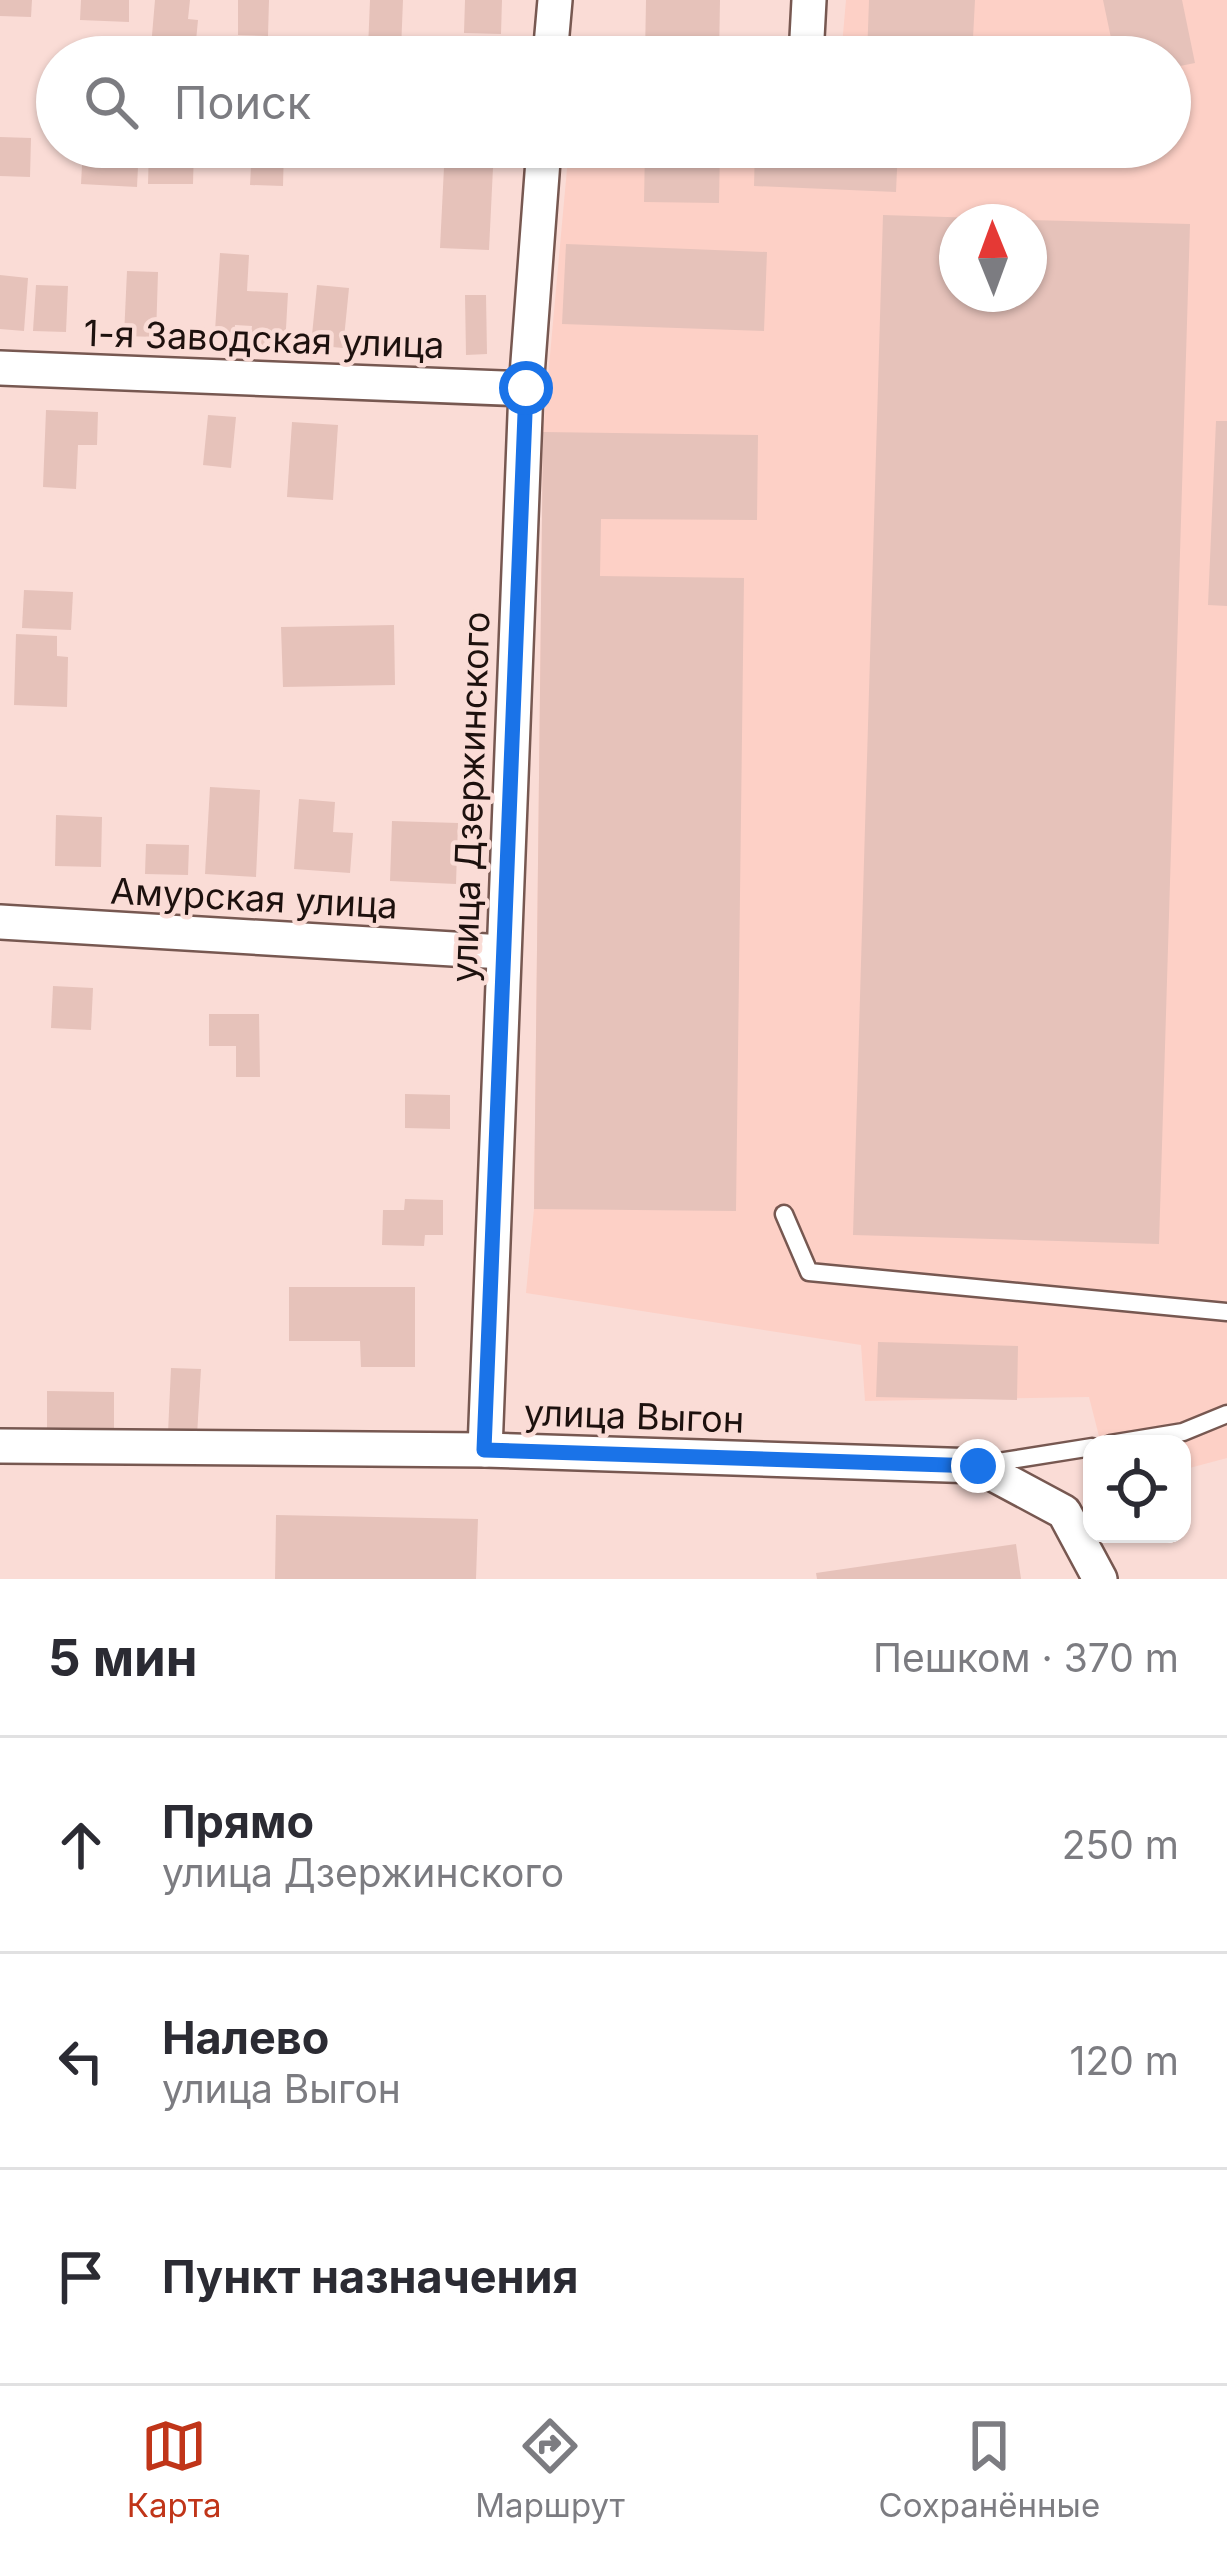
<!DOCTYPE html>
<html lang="ru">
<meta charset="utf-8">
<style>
:root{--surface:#fff;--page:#f7f7f7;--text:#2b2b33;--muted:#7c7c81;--line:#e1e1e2;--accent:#c03519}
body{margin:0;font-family:Inter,sans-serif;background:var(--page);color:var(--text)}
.controls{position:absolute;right:36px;bottom:36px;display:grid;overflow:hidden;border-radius:24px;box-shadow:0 3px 9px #0004}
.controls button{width:108px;height:108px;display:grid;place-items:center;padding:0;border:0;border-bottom:3px solid var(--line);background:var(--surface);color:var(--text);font:60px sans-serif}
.compass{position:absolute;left:939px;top:204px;width:108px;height:108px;border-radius:50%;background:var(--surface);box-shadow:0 3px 9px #0004;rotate:359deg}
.stop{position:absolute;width:36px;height:36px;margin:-27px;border:9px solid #1a73e8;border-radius:50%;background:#fff}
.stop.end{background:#1a73e8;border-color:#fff;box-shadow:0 3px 12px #0008}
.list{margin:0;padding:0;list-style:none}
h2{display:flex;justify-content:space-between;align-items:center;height:156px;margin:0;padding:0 48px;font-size:51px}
h2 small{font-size:39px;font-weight:400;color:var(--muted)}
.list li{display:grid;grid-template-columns:78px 1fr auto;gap:36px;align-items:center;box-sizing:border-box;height:216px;padding:0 48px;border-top:3px solid var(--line)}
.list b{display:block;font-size:45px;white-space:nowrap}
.list p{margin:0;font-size:39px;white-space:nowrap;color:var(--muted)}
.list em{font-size:39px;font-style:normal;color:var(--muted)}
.icon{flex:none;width:66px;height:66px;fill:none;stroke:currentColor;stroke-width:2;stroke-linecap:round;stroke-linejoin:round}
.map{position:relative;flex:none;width:1227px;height:1579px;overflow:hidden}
.search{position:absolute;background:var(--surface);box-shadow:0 3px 9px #0004;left:36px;right:36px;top:36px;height:132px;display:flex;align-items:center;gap:30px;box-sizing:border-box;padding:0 42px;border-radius:66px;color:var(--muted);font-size:45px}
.sheet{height:804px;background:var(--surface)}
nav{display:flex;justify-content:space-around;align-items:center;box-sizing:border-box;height:168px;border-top:3px solid var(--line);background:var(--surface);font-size:33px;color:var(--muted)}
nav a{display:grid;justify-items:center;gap:6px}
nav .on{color:var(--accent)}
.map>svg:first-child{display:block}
.built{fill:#fdd0c6;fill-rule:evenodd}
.building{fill:#e6c2ba}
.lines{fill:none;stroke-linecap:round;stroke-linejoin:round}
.lane-casing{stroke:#775851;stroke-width:21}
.street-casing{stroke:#775851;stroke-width:38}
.lane{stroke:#fff;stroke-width:16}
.street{stroke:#fff;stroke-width:33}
.route{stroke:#1a73e8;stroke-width:15}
.labels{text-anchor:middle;stroke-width:9;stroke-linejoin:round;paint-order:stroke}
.street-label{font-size:36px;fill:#1d110e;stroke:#fadcd6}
</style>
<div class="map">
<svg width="1227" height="1579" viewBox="0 0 1227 1579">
<rect width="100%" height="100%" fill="#fadcd6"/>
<path class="built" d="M 846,0 L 1227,0 L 1227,1458 L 1182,1470 L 1182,1444 L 1101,1444 L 1089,1397 L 865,1401 L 861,1345 L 526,1293 L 534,1209 L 543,432 L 569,147 L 833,151 L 834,147 L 1170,147 L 1170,57 L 841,57 ZM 957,222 L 1029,222 L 1029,294 L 957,294 Z"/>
<g class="building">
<path d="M 0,0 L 32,0 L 31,17 L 0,16 Z"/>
<path d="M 81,0 L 129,0 L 129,22 L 80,20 Z"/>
<path d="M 155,0 L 190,0 L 188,19 L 198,20 L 195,51 L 151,47 Z"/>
<path d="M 238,0 L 269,0 L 268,36 L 238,35 Z"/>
<path d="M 370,0 L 403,0 L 401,50 L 368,49 Z"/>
<path d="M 465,0 L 502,0 L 501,34 L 464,33 Z"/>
<path d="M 646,0 L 720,0 L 719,57 L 645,55 Z"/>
<path d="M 869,0 L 975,0 L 972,57 L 867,57 Z"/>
<path d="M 1103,0 L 1182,0 L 1195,63 L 1170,68 L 1170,57 L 1115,57 Z"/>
<path d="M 0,137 L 31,138 L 30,177 L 0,176 Z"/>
<path d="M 83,147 L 139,147 L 137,187 L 81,184 Z"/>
<path d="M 149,147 L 194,147 L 193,184 L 148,184 Z"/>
<path d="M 226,147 L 284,147 L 283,186 L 250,185 L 251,166 L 225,165 Z"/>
<path d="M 445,147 L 494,147 L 489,250 L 440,248 Z"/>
<path d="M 645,147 L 720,147 L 719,203 L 644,202 Z"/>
<path d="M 755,147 L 898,147 L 896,192 L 754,186 Z"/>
<path d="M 883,215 L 979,218 L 978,222 L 957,222 L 957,294 L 1029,294 L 1029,220 L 1190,224 L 1159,1244 L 853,1235 Z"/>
<path d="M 566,244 L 767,252 L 764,331 L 562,324 Z"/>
<path d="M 220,253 L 249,255 L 247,291 L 288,293 L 285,346 L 250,344 L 252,326 L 235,325 L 235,333 L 215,331 Z"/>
<path d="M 127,271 L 158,272 L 156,337 L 124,336 Z"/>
<path d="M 0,275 L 28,278 L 24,331 L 0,329 Z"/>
<path d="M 36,285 L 68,286 L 66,332 L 33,331 Z"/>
<path d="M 317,285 L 349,288 L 343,348 L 311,345 Z"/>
<path d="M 465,295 L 486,295 L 487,354 L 466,355 Z"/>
<path d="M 46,410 L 98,412 L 97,445 L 78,445 L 76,489 L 43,487 Z"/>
<path d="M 208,415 L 236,417 L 231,468 L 203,465 Z"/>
<path d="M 1216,421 L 1227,421 L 1227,606 L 1208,605 Z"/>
<path d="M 292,422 L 338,425 L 333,500 L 287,497 Z"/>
<path d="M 543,432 L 758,435 L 757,520 L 601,519 L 600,576 L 744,578 L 736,1211 L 534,1209 Z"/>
<path d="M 24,590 L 73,592 L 71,630 L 22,628 Z"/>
<path d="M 394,625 L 395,685 L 283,687 L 281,627 Z"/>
<path d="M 16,634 L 57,636 L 57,656 L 68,657 L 67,707 L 14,705 Z"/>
<path d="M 210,787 L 260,790 L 256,877 L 205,874 Z"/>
<path d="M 299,799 L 335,802 L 333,832 L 353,833 L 350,873 L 294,869 Z"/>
<path d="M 56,815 L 102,817 L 101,867 L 55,866 Z"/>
<path d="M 392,821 L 458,823 L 456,884 L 390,881 Z"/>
<path d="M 146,844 L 189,845 L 188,875 L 145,874 Z"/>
<path d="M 53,986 L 93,988 L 91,1030 L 51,1028 Z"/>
<path d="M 209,1014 L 259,1014 L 260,1077 L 236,1077 L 236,1046 L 209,1046 Z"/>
<path d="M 405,1094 L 450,1095 L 450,1129 L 405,1128 Z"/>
<path d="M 405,1199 L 443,1200 L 443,1235 L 425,1235 L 424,1246 L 382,1245 L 383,1210 L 404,1210 Z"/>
<path d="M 289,1287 L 415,1287 L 415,1367 L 361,1367 L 360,1341 L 289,1341 Z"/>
<path d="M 878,1342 L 1018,1346 L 1017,1400 L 876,1397 Z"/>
<path d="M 171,1368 L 201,1369 L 197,1435 L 168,1433 Z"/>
<path d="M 47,1391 L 114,1392 L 114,1433 L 47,1432 Z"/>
<path d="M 276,1515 L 478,1519 L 476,1579 L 275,1579 Z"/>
<path d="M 1016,1544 L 1021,1579 L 817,1579 L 816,1573 Z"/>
</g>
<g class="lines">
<g class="lane-casing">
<g id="lane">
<path d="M 784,1214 L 809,1272 L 1227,1312"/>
<path d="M 1110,1444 L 1183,1432 L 1227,1414"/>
<path d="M 985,1464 L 1092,1447"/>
</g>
</g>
<g class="street-casing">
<g id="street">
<path d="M 550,57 L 555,0"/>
<path d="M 806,57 L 809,0"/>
<path d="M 0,368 L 526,389"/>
<path d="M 0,922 L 503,952"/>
<path d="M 0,1446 L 485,1450 L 978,1466 L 1064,1512 L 1100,1579"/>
<path d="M 485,1450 L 526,389 L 544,147"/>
</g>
</g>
<use href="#lane" class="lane"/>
<use href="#street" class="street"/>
</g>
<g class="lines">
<path class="route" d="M 526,388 L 484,1450 L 978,1466"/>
</g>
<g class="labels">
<g class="street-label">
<text transform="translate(264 339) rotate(2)" y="13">1-я Заводская улица</text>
<text transform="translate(470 797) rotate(-88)" y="13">улица Дзержинского</text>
<text transform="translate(254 898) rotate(3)" y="13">Амурская улица</text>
<text transform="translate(634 1416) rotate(2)" y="13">улица Выгон</text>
</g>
</g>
</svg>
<div class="controls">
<button><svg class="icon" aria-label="locate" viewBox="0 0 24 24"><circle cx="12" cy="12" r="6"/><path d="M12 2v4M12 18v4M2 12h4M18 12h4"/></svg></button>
</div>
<svg class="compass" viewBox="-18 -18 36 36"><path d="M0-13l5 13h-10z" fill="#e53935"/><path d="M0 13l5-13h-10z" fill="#7c7c81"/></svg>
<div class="stop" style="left:526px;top:388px"></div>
<div class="stop end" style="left:978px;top:1466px"></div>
<div class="search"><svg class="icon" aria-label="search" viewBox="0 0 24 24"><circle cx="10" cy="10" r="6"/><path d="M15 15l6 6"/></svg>Поиск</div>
</div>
<section class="sheet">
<h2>5 мин<small>Пешком · 370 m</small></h2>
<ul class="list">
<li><svg class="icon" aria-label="ahead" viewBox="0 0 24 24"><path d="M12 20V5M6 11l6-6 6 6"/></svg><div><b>Прямо</b><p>улица Дзержинского</p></div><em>250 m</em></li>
<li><svg class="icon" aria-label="left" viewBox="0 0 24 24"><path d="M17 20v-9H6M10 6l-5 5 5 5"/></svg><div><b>Налево</b><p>улица Выгон</p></div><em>120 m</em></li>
<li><svg class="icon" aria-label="arrive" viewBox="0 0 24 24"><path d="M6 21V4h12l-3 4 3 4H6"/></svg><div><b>Пункт назначения</b></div></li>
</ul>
</section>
<nav>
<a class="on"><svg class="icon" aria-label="map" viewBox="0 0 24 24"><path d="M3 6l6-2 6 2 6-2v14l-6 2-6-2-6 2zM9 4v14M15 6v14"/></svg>Карта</a>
<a><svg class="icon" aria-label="directions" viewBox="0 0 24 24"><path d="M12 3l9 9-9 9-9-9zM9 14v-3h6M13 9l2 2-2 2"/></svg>Маршрут</a>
<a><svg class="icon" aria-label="saved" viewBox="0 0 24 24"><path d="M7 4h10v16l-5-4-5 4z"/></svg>Сохранённые</a>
</nav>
